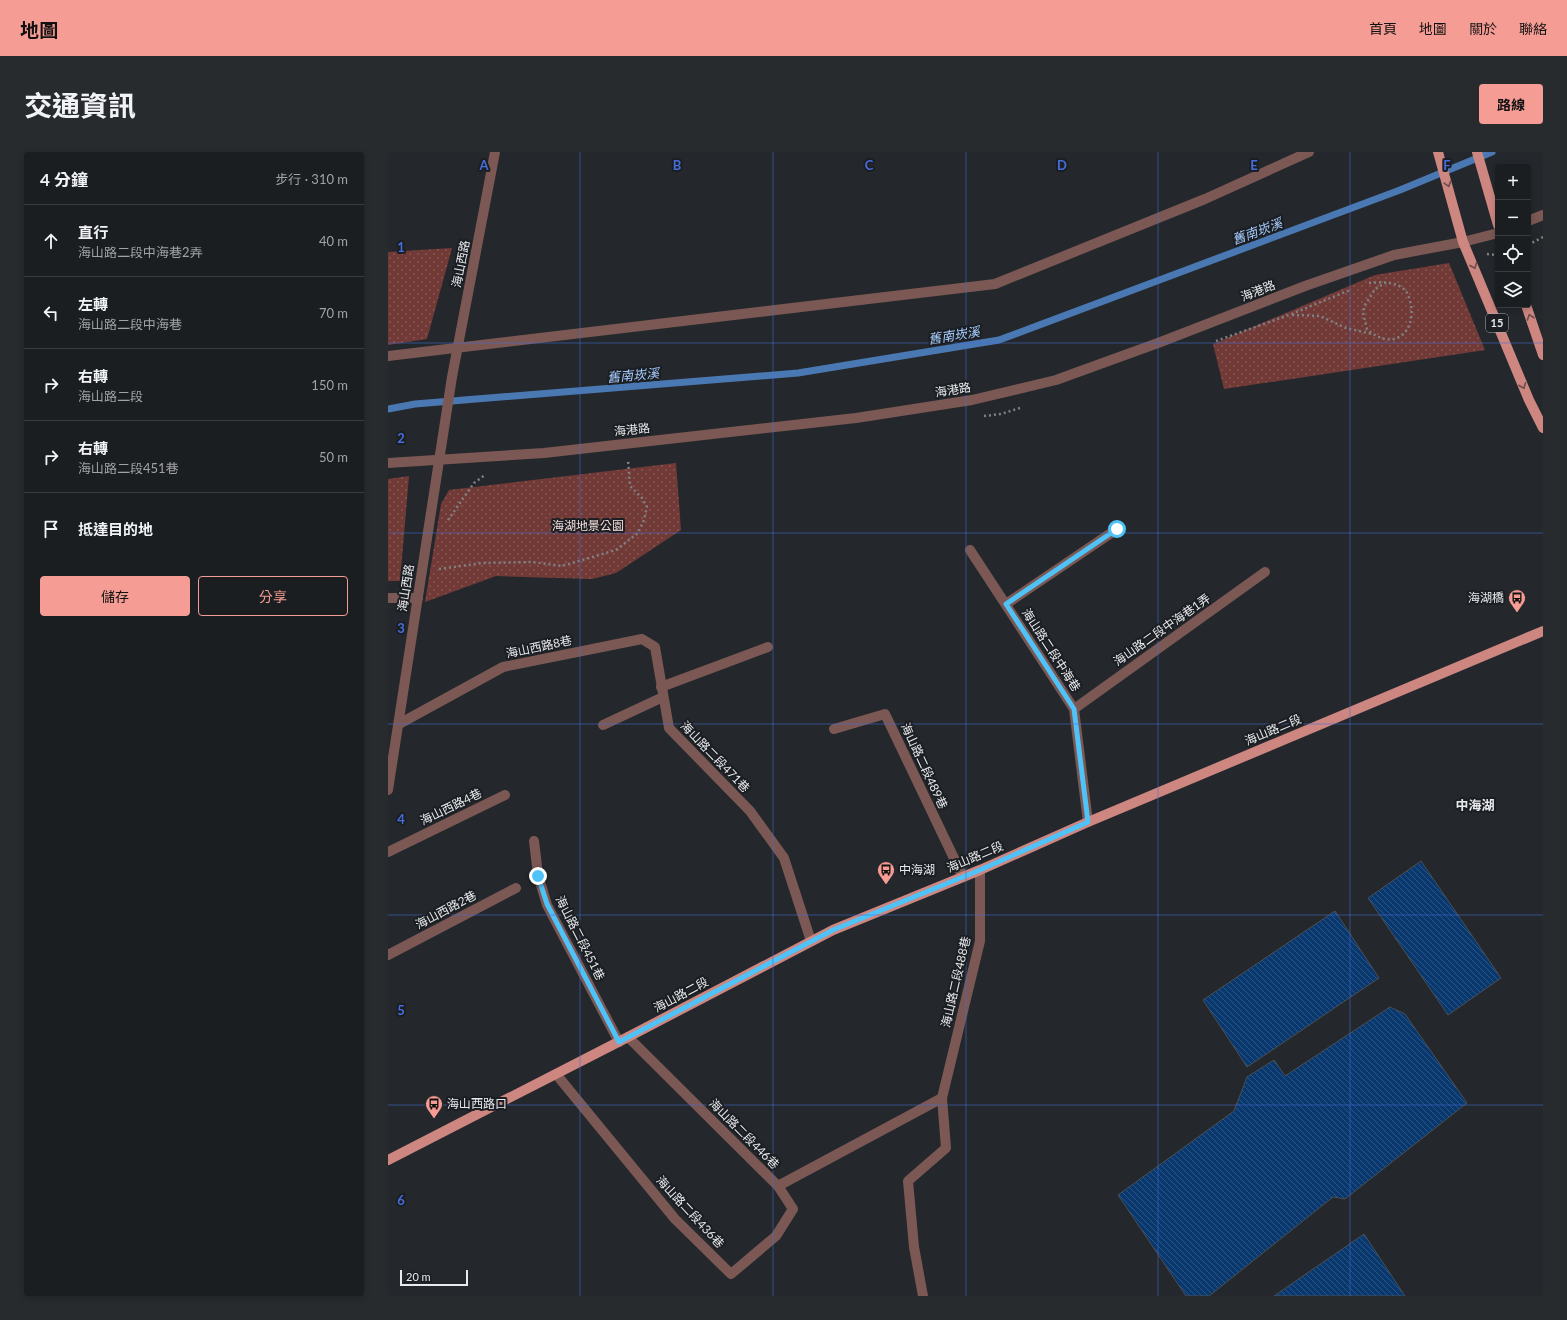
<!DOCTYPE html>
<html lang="zh-TW">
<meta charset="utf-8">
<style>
:root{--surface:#1b1e21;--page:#282b2e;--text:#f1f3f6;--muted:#a0a2a5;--line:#393c3f;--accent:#f59c94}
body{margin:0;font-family:Lato,"Noto Sans TC",sans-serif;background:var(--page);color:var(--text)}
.controls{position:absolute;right:12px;top:12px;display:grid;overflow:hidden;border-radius:4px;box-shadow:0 2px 6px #0003}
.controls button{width:36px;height:36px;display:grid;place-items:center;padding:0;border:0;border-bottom:1px solid var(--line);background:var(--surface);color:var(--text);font:20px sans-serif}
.scale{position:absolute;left:12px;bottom:10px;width:68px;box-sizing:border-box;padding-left:4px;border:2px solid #e8eaed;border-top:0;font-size:11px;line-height:14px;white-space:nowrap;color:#e8eaed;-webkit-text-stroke:3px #1b1e22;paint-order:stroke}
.stop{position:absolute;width:12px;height:12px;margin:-9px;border:3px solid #4fc3f7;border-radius:50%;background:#fff}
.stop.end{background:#4fc3f7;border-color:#fff;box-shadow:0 1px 4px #0008}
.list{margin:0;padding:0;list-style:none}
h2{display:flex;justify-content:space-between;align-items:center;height:52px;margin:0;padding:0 16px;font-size:17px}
h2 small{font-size:13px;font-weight:400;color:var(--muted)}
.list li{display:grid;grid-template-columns:26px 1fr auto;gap:12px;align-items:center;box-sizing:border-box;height:72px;padding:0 16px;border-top:1px solid var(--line)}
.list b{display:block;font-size:15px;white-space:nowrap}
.list p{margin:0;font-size:13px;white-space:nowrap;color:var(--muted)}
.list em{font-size:13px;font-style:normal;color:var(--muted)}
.actions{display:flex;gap:8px;padding:12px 16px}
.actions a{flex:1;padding:9px 0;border:1px solid var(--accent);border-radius:4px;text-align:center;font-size:14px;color:var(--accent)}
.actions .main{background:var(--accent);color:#111}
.icon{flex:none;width:22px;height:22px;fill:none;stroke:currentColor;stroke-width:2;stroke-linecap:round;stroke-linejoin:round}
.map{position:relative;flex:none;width:1155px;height:1144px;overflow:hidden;border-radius:4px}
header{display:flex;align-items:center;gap:24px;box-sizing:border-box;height:56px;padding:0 20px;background:var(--accent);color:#111}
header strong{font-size:19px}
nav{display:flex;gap:22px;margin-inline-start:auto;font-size:14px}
.intro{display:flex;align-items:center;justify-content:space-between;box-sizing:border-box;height:96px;padding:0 24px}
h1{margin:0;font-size:28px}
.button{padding:10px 18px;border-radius:4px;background:var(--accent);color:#111;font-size:14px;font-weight:700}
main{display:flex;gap:24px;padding:0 24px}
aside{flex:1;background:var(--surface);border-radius:4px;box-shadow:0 2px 6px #0003}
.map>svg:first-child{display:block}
.grass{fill:url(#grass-dots)}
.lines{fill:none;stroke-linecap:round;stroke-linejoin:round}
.stream{stroke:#4a78b3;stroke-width:7}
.building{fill:url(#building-back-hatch);stroke:#4a4e53}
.path{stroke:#7f8285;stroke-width:2.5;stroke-dasharray:2 3;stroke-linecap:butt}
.minor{stroke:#7b5854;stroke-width:10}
.major{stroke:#ce8680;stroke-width:10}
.oneway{stroke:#6c4d4c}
.route{stroke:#4fc3f7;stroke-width:5}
.grid{fill:none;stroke:#466ddc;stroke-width:1;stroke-opacity:0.55}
.labels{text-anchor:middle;stroke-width:4;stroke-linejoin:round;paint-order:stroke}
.shield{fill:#1b1e22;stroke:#aaadb0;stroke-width:1}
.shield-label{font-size:11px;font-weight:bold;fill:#e8eaed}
.street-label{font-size:12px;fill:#e8eaed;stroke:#1b1e22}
.park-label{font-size:12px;fill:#f5ddda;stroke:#1b1e22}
.poi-label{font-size:12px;fill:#e8eaed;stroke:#1b1e22;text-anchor:start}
.water-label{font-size:13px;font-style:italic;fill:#a5cbfd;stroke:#1b1e22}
.neighbourhood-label{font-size:13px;font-weight:bold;fill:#e8eaed;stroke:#1b1e22}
.grid-label{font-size:13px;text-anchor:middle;font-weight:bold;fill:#466ddc;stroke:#1b1e22;stroke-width:4;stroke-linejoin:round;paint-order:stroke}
</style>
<header>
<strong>地圖</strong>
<nav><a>首頁</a><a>地圖</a><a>關於</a><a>聯絡</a></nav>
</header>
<div class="intro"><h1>交通資訊</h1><a class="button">路線</a></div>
<main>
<aside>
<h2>4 分鐘<small>步行 · 310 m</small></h2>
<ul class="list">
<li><svg class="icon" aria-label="ahead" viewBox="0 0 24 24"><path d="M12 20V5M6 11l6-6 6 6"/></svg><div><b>直行</b><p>海山路二段中海巷2弄</p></div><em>40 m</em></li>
<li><svg class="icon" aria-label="left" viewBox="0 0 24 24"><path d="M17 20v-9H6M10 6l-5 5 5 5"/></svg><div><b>左轉</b><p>海山路二段中海巷</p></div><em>70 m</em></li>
<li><svg class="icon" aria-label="right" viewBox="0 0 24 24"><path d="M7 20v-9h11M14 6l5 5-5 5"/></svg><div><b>右轉</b><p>海山路二段</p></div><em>150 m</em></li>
<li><svg class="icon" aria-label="right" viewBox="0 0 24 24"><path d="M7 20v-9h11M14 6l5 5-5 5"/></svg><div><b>右轉</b><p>海山路二段451巷</p></div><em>50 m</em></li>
<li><svg class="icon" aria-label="arrive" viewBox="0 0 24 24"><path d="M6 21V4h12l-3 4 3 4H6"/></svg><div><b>抵達目的地</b></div></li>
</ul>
<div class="actions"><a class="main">儲存</a><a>分享</a></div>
</aside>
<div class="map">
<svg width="1155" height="1144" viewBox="0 0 1155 1144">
<defs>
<pattern id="grass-dots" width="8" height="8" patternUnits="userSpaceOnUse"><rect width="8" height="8" fill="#723a37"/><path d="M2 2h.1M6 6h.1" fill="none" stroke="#865754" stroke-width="1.8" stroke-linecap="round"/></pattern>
<pattern id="building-back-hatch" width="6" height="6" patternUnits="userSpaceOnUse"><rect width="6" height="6" fill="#09386e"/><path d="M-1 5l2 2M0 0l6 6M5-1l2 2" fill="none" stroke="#2d5583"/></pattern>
</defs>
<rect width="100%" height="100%" fill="#24282c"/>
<g class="grass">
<path d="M 64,96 L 39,187 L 0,193 L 0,100 Z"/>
<path d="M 1061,111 L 1097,198 L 836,237 L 825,192 L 987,123 Z"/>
<path d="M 288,311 L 293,378 L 228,421 L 204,427 L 108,424 L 37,450 L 53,352 L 61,338 Z"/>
<path d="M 21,324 L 12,429 L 0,429 L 0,327 Z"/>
</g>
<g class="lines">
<path class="stream" d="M 0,257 L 27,252 L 410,221 L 611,188 L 1012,38 L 1104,0"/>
</g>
<g class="building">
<path d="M 1033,709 L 1113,826 L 1060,863 L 980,746 Z"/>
<path d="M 947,759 L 991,826 L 859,915 L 815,848 Z"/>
<path d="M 1002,855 L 1017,862 L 1079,951 L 957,1047 L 945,1045 L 821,1144 L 798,1144 L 730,1043 L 846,959 L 859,925 L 886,908 L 897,924 Z"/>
<path d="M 976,1082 L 1017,1144 L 886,1144 Z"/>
</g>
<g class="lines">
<g class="path">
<path d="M 1140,93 L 1155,85"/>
<path d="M 1099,102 L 1110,103"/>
<path d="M 981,131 C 993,130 1007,129 1017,138 C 1019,140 1021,145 1022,149 C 1030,180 1005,201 979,177 L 975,161 L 977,153 L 987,137 L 999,130"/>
<path d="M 904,163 L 932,164 L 958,176 L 984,182"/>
<path d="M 828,189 L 901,163 L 962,138"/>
<path d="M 596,264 L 613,262 L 632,256"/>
<path d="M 60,368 L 86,331 L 97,323"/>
<path d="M 51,417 L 95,411 L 144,410 L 174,414 L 228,398 L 250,381 L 256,368 L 259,355 L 254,346 L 242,334 L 240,308"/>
</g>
<g class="minor">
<path d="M 1140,69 L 1155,63"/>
<path d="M 0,204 L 607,132 L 817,47 L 921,0"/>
<path d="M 0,311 L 156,301 L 468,266 L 584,248 L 668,228 L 770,191 L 917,134 L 1006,103 L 1075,90 L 1110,81"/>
<path d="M 582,398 L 686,557 L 700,670"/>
<path d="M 0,446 L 30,446"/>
<path d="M 618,452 L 729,377"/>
<path d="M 273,535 L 380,495"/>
<path d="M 686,557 L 877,420"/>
<path d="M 11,572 L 115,515 L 254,487 L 267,495 L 281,576 L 362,659 L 396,706 L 423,789"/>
<path d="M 215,573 L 275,545"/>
<path d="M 446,577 L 497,562 L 575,725"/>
<path d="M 0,638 L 64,225 L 107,0"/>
<path d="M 146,689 L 150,723 L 159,753 L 231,890"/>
<path d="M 0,700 L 117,643"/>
<path d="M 0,803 L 128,736"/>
<path d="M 240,885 L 390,1034 L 554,946"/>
<path d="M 168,922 L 287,1067 L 343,1122 L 388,1084 L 405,1057 L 390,1034"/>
<path d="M 535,1144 L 526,1095 L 520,1029 L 558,996 L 554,946 L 592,789 L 592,718"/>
</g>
<g class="major">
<path d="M 1050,0 L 1075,90 L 1141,248 L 1155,276"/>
<path d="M 1089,0 L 1110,73"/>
<path d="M 1138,153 L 1155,203"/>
<path d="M 0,1008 L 240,885 L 445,778 L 592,718 L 700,670 L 1155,479"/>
</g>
</g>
<defs><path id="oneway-chevron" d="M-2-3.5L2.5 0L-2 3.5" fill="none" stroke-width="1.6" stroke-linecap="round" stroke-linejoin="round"/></defs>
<g class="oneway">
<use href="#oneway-chevron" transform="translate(1060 32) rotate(74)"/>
<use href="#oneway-chevron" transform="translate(1086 114) rotate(68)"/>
<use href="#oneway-chevron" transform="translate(1142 165) rotate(-109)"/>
<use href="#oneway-chevron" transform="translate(1135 234) rotate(68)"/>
</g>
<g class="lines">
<path class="route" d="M 150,724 L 159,752 L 231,890 L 445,778 L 592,718 L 700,670 L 686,557 L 618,452 L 729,377"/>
</g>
<path class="grid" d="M 192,0 L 192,1144M 385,0 L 385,1144M 578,0 L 578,1144M 770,0 L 770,1144M 962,0 L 962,1144M 0,191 L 1155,191M 0,381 L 1155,381M 0,572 L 1155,572M 0,763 L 1155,763M 0,953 L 1155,953"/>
<defs>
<g id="bus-pin" transform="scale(0.9)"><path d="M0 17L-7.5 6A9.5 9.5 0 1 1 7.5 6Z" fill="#f59c94" stroke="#1b1e22"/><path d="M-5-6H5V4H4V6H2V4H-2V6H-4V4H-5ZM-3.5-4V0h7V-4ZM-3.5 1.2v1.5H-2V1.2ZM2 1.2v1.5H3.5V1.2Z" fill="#111"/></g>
</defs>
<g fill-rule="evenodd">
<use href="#bus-pin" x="1129" y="446"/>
<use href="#bus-pin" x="498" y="718"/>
<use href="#bus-pin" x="46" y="952"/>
</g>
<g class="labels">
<rect class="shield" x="1098" y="162" width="22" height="18" rx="3"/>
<g class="shield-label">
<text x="1109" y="175">15</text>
</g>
<g class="street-label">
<text transform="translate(73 112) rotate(-79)" y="4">海山西路</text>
<text transform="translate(870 139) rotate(-21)" y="4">海港路</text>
<text transform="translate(565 238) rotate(-9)" y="4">海港路</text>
<text transform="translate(244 278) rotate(-6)" y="4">海港路</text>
<text transform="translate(18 436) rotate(-81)" y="4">海山西路</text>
<text transform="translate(774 478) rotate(-35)" y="4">海山路二段中海巷1弄</text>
<text transform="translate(151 495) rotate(-12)" y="4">海山西路8巷</text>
<text transform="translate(663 498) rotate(57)" y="4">海山路二段中海巷</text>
<text transform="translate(885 578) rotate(-23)" y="4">海山路二段</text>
<text transform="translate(327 605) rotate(46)" y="4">海山路二段471巷</text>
<text transform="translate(536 614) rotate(65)" y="4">海山路二段489巷</text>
<text transform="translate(63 655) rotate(-26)" y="4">海山西路4巷</text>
<text transform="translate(587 705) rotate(-23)" y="4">海山路二段</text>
<text transform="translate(58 758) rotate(-28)" y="4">海山西路2巷</text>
<text transform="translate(192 786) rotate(63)" y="4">海山路二段451巷</text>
<text transform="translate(568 830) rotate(-77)" y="4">海山路二段488巷</text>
<text transform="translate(293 843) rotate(-28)" y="4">海山路二段</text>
<text transform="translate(356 982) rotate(45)" y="4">海山路二段446巷</text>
<text transform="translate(302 1060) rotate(47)" y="4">海山路二段436巷</text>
</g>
<g class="park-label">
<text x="200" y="378">海湖地景公園</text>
</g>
<g class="poi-label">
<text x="1116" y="450" text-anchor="end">海湖橋</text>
<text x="511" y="722">中海湖</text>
<text x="59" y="956">海山西路口</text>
</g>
<g class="water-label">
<text transform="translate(869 79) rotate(-20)" y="5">舊南崁溪</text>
<text transform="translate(566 183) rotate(-9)" y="5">舊南崁溪</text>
<text transform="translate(245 223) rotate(-5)" y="5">舊南崁溪</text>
</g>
<g class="neighbourhood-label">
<text x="1087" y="658">中海湖</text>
</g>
</g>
<g class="grid-label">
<text x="96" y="18">A</text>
<text x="289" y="18">B</text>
<text x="481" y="18">C</text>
<text x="674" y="18">D</text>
<text x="866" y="18">E</text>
<text x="1059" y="18">F</text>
<text x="13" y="100">1</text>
<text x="13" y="291">2</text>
<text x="13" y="481">3</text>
<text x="13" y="672">4</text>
<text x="13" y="863">5</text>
<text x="13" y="1053">6</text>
</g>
</svg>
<div class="controls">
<button>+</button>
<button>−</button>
<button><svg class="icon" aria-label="locate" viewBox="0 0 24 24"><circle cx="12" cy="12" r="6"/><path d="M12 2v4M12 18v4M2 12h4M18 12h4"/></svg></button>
<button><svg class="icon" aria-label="layers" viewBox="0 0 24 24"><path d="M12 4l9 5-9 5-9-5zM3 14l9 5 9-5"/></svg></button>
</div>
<div class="scale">20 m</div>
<div class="stop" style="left:729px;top:377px"></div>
<div class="stop end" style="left:150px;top:724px"></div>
</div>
</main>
